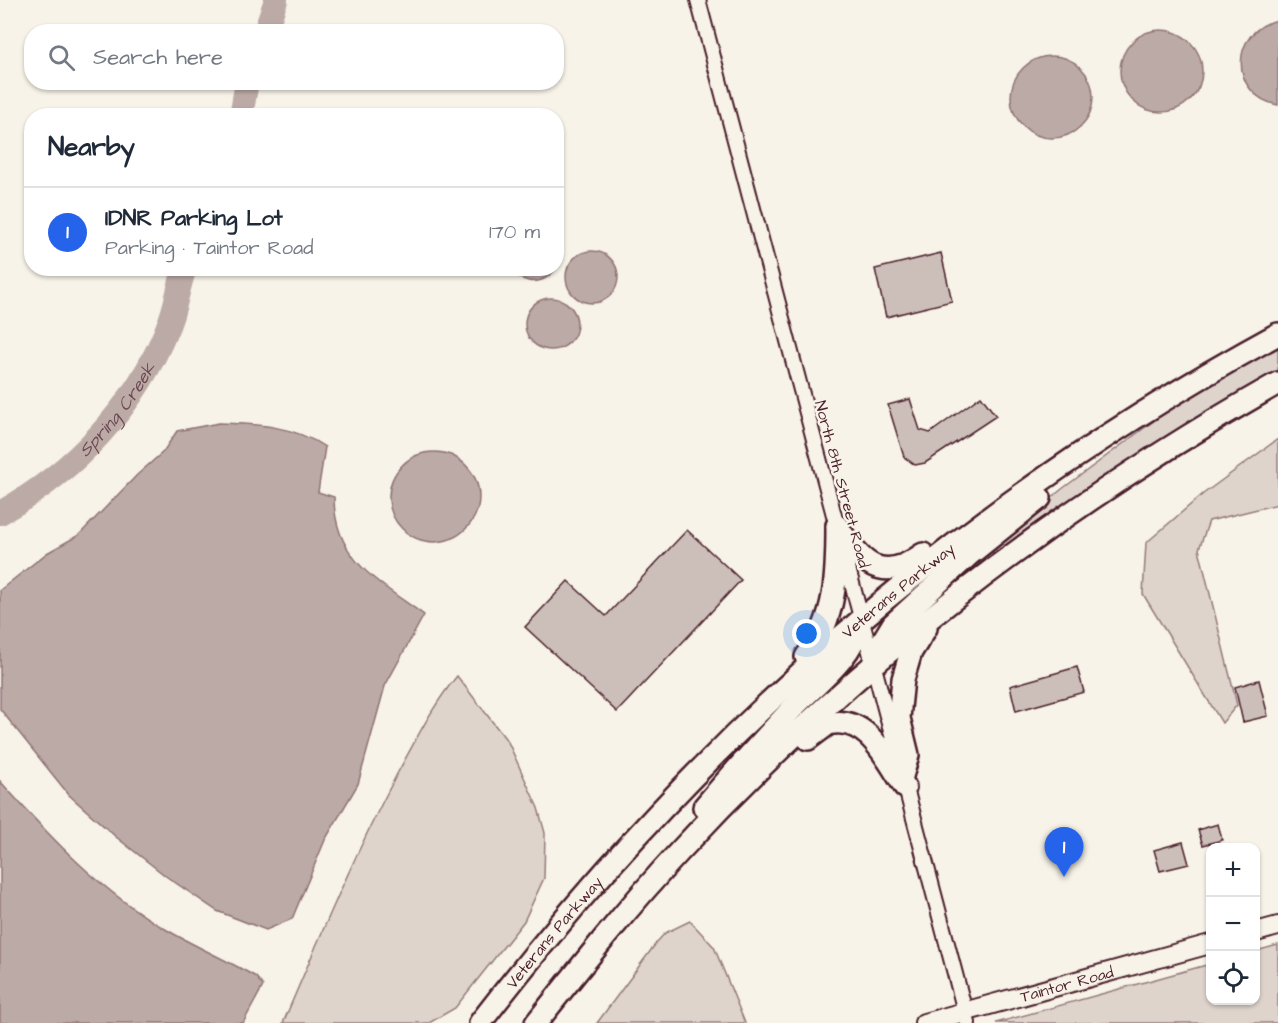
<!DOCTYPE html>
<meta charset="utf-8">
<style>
:root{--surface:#fff;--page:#f6f6f7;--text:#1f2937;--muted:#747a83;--line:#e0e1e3;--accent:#2563eb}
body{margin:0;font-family:"Architects Daughter",sans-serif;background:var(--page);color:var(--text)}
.controls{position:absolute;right:18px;bottom:18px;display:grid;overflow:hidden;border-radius:12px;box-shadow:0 2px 4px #0004}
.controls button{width:54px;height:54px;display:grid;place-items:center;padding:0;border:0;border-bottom:2px solid var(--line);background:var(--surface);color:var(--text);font:30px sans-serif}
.you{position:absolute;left:807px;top:634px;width:21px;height:21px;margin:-15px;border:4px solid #fff;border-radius:50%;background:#1a73e8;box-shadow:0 0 0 9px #1a73e833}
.badge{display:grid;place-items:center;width:39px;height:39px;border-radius:50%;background:var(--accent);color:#fff;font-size:20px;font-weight:700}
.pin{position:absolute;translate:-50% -50px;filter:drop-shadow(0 2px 3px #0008)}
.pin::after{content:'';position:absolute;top:32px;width:21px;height:18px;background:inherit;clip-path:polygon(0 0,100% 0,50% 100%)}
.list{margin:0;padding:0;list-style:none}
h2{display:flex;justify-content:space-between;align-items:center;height:78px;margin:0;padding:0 24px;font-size:26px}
h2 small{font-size:20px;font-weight:400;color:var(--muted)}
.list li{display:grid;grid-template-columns:39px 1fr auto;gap:18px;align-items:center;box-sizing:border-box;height:90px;padding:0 24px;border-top:2px solid var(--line)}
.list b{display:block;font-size:22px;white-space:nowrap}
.list p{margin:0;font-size:20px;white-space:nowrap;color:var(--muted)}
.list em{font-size:20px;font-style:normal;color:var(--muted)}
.icon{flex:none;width:33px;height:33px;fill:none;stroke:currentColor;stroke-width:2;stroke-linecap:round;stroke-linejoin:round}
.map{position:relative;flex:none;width:1278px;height:1023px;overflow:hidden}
.search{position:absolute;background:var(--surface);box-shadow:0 2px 4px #0004;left:24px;top:24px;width:540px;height:66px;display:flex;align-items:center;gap:15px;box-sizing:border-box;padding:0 21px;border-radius:24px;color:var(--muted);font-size:22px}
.panel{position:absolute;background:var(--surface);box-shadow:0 2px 4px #0004;left:24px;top:108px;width:540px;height:168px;border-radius:24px}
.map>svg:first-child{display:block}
.green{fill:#ded4cc;stroke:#947a7c;stroke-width:1.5}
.water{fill:#bcaaa7;stroke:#8e7275;stroke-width:1.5}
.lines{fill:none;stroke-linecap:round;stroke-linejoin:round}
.river{stroke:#bcaaa7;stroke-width:24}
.building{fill:#ccbfb9;stroke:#4a1f2b;stroke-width:1.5}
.minor-casing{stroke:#4a1f2b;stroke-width:18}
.major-casing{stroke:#4a1f2b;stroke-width:22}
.highway-casing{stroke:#4a1f2b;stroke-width:26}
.minor{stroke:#f7f3e8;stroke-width:14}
.major{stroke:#f7f3e8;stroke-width:18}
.highway{stroke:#f7f3e8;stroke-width:21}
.labels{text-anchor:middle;stroke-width:5;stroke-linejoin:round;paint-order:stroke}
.street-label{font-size:16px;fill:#4a1f2b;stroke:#f7f3e8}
.water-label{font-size:18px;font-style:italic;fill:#6c4950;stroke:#f7f3e8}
</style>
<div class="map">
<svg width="1278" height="1023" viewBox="0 0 1278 1023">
<rect width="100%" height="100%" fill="#f7f3e8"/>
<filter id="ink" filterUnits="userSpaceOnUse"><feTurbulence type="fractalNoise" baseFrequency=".0167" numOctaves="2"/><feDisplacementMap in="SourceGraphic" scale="12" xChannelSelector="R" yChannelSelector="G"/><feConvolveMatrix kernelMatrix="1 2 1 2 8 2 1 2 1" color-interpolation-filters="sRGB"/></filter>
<g filter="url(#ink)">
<g class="green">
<path d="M 1278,347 L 1278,371 C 1168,431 1065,500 965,575 L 962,572 L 1062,489 L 1170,409 Z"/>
<path d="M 1278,439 L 1278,504 L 1209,521 L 1199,549 L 1237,705 L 1222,723 L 1143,594 L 1146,543 L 1203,494 Z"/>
<path d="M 457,676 L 508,742 L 538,808 L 545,833 L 544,878 L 524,921 L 455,1008 L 429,1023 L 283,1023 C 319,939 354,855 397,774 C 416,740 432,706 457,676 Z"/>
<path d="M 690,921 L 714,947 L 745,1023 L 597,1023 L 657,942 L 665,933 Z"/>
<path d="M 1278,945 L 1278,1023 L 996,1023 L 1210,964 L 1210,1000 L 1256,1000 L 1256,951 Z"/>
</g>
<g class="water">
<path d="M 1278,20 L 1278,105 C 1229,96 1229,30 1278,20 Z"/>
<circle cx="1161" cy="71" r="41"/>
<circle cx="1052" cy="97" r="41"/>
<path d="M 557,243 C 570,273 530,297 512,269 L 556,268 Z"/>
<circle cx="592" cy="277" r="26"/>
<circle cx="551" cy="324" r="26"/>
<path d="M 219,423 C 257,424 292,425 325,447 L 318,492 L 334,497 C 334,560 379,582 424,615 L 385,686 L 358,784 L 325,840 L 292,919 L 266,930 L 217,911 L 167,877 L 116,837 L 69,795 L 0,709 L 0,590 L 47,553 L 79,535 L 137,475 L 163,452 L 177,431 Z"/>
<circle cx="434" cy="497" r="45"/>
<path d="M 0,781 C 50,837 101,892 167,930 C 196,947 227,960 256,977 L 263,986 L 243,1023 L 0,1023 Z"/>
</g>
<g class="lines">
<g class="river">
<path d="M 265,32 L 276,0"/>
<path d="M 241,116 L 247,82"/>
<path id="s1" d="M 0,513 C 74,472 137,406 168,326 C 176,307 178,287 185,268"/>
</g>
</g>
<g class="building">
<path d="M 941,253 L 952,301 L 886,317 L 875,269 Z"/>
<path d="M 981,396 L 996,416 L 925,463 L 915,465 L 904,457 L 888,405 L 910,399 L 920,430 L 930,433 Z"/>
<path d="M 687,530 L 741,580 L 617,712 L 525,627 L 568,581 L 606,616 Z"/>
<path d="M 1077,667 L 1084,692 L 1016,711 L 1010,686 Z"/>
<path d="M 1259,680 L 1268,716 L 1243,722 L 1235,687 Z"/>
<path d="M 1218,824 L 1222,840 L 1203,845 L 1198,830 Z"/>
<path d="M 1183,842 L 1189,864 L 1160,871 L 1154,850 Z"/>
</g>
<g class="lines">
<g class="minor-casing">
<path id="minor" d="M 698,0 L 968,1023"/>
</g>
<g class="major-casing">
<g id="major">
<path d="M 1256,932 L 1278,926"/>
<path id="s2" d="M 924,1023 L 1210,944"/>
</g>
</g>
<g class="highway-casing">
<g id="highway">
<path d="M 837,526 C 861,563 881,585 923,554"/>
<path d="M 806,657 C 837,619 837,572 837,526"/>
<path d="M 873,664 L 879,647 L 893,624 L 970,554 L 1040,498"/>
<path d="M 808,739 L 828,724 C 867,714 887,760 905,787"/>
<path d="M 902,776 L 908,755 L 899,718 L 903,679 L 911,652 L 926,628"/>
<path d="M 704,807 C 732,774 761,742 791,710 C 815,684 851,660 860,624"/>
<path id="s3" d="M 480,1023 C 701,736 958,508 1278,334"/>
<path d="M 536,1023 C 582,965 628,907 679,852 C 852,664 1056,509 1278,383"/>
</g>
</g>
<use href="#minor" class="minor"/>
<use href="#major" class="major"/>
<use href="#highway" class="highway"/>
</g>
</g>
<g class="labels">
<g class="street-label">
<text transform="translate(843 484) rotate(75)" y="6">North 8th Street Road</text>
<text dy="6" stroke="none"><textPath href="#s3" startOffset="603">Veterans Parkway</textPath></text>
<text dy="6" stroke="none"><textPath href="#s3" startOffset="117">Veterans Parkway</textPath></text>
<text dy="6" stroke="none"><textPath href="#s2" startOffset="148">Taintor Road</textPath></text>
</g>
<g class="water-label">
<text dy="6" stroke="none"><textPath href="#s1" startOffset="158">Spring Creek</textPath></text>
</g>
</g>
</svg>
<div class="controls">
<button>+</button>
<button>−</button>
<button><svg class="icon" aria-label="locate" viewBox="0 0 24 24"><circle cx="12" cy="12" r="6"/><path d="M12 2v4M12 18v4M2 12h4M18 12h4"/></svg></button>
</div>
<div class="you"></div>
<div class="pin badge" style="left:1064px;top:877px">1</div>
<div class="search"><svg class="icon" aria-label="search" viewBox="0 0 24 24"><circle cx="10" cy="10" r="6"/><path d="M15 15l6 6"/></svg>Search here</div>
<section class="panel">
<h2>Nearby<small></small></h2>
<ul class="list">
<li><span class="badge">1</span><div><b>IDNR Parking Lot</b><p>Parking · Taintor Road</p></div><em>170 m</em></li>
</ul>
</section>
</div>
